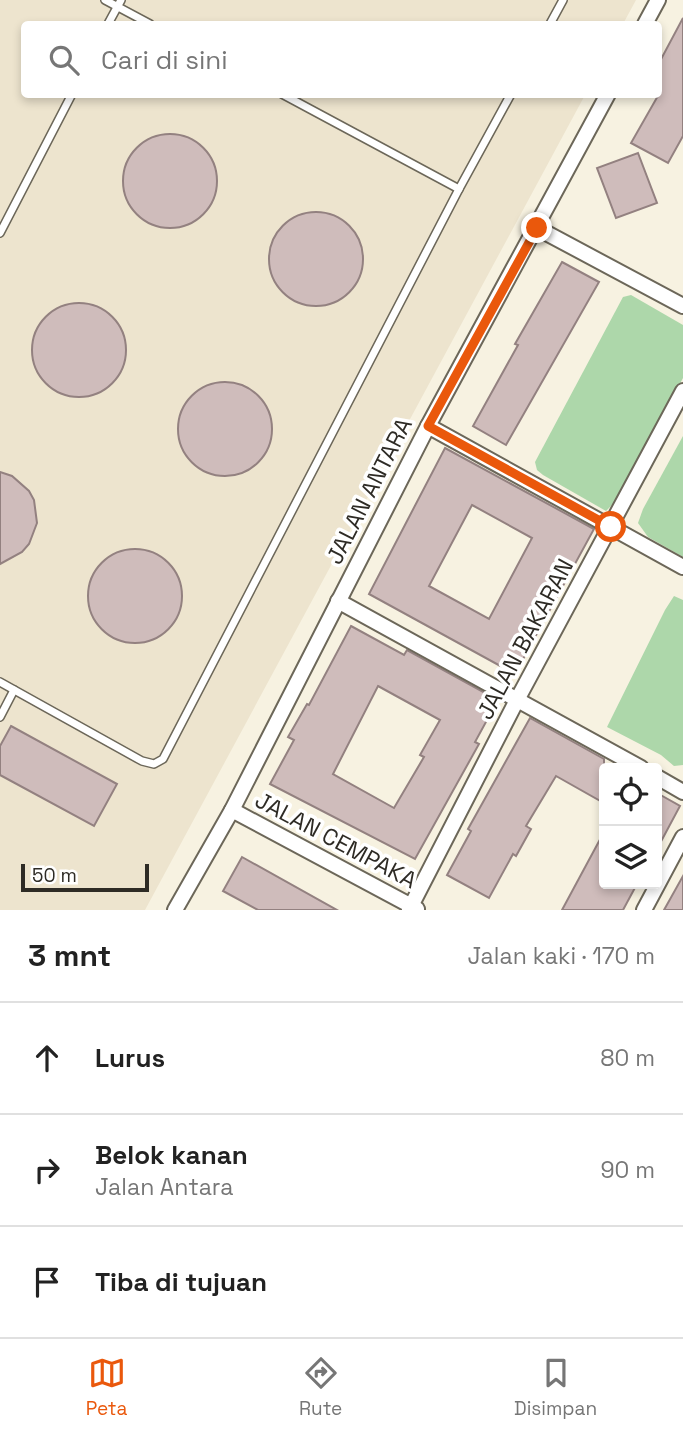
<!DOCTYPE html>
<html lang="id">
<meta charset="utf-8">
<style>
:root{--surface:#fff;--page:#f2f2f2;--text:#222;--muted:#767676;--line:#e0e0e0;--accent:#ea580c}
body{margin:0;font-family:"Space Grotesk",sans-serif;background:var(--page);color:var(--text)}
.controls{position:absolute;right:21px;bottom:21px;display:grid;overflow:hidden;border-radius:7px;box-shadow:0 4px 10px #0003}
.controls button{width:63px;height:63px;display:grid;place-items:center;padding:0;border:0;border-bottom:2px solid var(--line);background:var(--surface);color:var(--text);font:35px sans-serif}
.scale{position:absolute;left:21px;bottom:18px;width:128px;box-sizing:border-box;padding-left:7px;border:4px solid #2e2b25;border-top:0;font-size:19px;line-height:24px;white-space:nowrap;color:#2e2b25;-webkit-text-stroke:5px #fff;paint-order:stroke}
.stop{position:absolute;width:21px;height:21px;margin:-16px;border:5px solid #ea580c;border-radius:50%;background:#fff}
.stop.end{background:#ea580c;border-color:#fff;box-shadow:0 2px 7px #0008}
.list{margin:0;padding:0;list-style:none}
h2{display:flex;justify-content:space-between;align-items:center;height:91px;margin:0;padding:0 28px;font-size:30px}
h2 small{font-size:23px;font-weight:400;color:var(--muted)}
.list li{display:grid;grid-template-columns:46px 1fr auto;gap:21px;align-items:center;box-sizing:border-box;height:112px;padding:0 28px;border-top:2px solid var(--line)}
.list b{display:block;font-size:26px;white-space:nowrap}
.list p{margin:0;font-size:23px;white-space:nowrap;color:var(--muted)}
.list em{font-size:23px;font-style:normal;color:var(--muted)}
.icon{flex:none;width:38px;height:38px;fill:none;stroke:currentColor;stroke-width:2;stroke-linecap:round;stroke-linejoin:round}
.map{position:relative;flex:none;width:683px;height:910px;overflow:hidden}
.search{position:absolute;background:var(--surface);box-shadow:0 4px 10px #0003;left:21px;right:21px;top:21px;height:77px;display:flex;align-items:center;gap:18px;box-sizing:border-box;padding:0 24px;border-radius:7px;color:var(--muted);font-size:26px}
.sheet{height:427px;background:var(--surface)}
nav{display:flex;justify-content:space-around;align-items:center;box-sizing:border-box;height:98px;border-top:2px solid var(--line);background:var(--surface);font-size:19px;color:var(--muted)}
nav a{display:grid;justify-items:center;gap:4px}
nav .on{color:var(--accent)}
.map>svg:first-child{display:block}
.built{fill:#ede4ce}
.green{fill:#add7aa}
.building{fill:#cfbcbb;stroke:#938180;stroke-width:2;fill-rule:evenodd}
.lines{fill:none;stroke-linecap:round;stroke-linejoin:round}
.lane-casing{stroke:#6c6759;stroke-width:10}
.street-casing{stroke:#6c6759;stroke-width:18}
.lane{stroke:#fff;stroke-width:7}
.street{stroke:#fff;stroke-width:14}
.route{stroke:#ea580c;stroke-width:9}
.labels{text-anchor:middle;stroke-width:7;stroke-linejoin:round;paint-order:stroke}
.street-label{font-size:23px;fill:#2e2b25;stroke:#fff}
</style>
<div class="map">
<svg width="683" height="910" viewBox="0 0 683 910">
<rect width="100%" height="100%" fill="#f7f2e1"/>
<path class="built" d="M 0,0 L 636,0 L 623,24 L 24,24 L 24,94 L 585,95 L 145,910 L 0,910 Z"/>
<g class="green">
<path d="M 631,295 L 683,325 L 683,378 L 617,500 L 606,511 L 543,475 L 537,470 L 535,462 L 623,297 Z"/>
<path d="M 683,436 L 683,557 L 648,537 L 638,523 L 643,509 Z"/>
<path d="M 674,596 L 683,600 L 683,765 L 674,766 L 661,755 L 607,727 L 665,610 Z"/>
</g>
<g class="building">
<path d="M 683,18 L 683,136 L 668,163 L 631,143 L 659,94 L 659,63 Z"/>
<circle cx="170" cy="181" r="47"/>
<path d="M 638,153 L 657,203 L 616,218 L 597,168 Z"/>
<circle cx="316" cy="259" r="47"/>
<path d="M 562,262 L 599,282 L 506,445 L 473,426 L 518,345 L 515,344 Z"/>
<circle cx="79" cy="350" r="47"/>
<circle cx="225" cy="429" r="47"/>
<path d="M 445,448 L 594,529 L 515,674 L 369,594 ZM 472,505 L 532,538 L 489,619 L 429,586 Z"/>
<path d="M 0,472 L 12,476 L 29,491 L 34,500 L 37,523 L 29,544 L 22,552 L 0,564 Z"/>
<circle cx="135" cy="596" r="47"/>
<path d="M 351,626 L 404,655 L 407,650 L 498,700 L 475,742 L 479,744 L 415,859 L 270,784 L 294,740 L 288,737 L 307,704 L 309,705 ZM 378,686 L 440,720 L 420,755 L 424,757 L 394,808 L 333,774 Z"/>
<path d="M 530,718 L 604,759 L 604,803 L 556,776 L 526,826 L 531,829 L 516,856 L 513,854 L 489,898 L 447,875 L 471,831 L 468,829 Z"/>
<path d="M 11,726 L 117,784 L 94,826 L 0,775 L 0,746 Z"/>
<path d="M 657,793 L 680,806 L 657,849 Z"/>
<path d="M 604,832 L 604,884 L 637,884 L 623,910 L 562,910 Z"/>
<path d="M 242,857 L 337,910 L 258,910 L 223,891 Z"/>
<path d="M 683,876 L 683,910 L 664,910 Z"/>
</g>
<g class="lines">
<g class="lane-casing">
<g id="lane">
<path d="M 105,0 L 150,24"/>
<path d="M 108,24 L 121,0"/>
<path d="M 550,24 L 563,0"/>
<path d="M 282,94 L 459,189"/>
<path d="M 0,233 L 72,94"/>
<path d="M 0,682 L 142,761 L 154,764 L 163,759 L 459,189 L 511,94"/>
<path d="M 0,717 L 14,690"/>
</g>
</g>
<g class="street-casing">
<g id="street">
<path d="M 645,24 L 658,0"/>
<path d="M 537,228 L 683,306"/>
<path d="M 428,426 L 683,567"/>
<path d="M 338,601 L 641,768"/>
<path d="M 657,777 L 683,792"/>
<path d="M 232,810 L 417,909"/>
<path d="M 175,910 L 232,810 L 428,426 L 608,94"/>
<path d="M 409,910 L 517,700 L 683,391"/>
<path d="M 644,910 L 683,837"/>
</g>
</g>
<use href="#lane" class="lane"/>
<use href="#street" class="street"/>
</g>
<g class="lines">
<path class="route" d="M 537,228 L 428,426 L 611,527"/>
</g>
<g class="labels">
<g class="street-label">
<text transform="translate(369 491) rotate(-63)" y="8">JALAN ANTARA</text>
<text transform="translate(525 639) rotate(-62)" y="8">JALAN BAKARAN</text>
<text transform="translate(336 840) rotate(28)" y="8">JALAN CEMPAKA</text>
</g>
</g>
</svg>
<div class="controls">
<button><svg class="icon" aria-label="locate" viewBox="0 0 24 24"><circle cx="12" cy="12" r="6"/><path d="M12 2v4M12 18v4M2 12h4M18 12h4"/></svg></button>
<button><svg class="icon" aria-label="layers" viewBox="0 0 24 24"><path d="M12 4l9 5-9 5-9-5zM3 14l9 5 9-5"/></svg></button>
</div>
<div class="scale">50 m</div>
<div class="stop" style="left:611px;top:527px"></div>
<div class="stop end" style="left:537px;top:228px"></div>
<div class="search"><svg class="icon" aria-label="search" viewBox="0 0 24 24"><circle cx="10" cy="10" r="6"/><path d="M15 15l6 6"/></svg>Cari di sini</div>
</div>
<section class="sheet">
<h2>3 mnt<small>Jalan kaki · 170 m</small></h2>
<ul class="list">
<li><svg class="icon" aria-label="ahead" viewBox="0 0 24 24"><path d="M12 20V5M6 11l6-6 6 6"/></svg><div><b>Lurus</b></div><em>80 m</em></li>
<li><svg class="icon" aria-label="right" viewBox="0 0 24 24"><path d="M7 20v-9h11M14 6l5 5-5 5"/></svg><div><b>Belok kanan</b><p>Jalan Antara</p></div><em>90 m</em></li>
<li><svg class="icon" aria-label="arrive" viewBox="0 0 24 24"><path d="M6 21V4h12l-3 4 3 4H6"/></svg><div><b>Tiba di tujuan</b></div></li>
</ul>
</section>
<nav>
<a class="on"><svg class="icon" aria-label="map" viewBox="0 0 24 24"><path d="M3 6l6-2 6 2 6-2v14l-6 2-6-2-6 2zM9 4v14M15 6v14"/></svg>Peta</a>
<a><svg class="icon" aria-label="directions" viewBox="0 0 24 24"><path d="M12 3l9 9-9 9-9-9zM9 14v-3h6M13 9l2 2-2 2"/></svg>Rute</a>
<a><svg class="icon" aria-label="saved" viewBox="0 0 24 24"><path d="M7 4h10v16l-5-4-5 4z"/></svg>Disimpan</a>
</nav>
